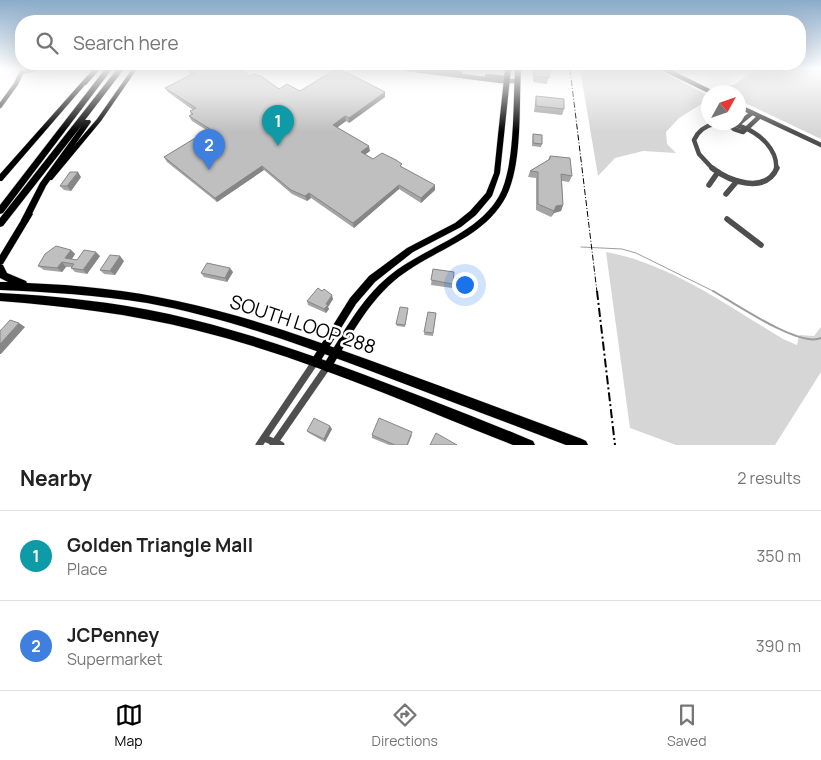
<!DOCTYPE html>
<style>
:root{--surface:#fff;--page:#f6f6f6;--text:#222;--muted:#767676;--line:#e0e0e0;--accent:#000}
body{margin:0;font-family:Manrope,sans-serif;background:var(--page);color:var(--text)}
.compass{position:absolute;left:701px;top:85px;width:45px;height:45px;border-radius:50%;background:var(--surface);box-shadow:0 5px 20px #0002;rotate:50deg}
.you{position:absolute;left:464px;top:284px;width:18px;height:18px;margin:-12px;border:4px solid #fff;border-radius:50%;background:#1a73e8;box-shadow:0 0 0 8px #1a73e833}
.badge{display:grid;place-items:center;width:32px;height:32px;border-radius:50%;background:var(--accent);color:#fff;font-size:16px;font-weight:700}
.pin{position:absolute;translate:-50% -41px;filter:drop-shadow(0 1px 2px #0008)}
.pin::after{content:'';position:absolute;top:26px;width:18px;height:15px;background:inherit;clip-path:polygon(0 0,100% 0,50% 100%)}
.list{margin:0;padding:0;list-style:none}
h2{display:flex;justify-content:space-between;align-items:center;height:65px;margin:0;padding:0 20px;font-size:21px}
h2 small{font-size:16px;font-weight:400;color:var(--muted)}
.list li{display:grid;grid-template-columns:32px 1fr auto;gap:15px;align-items:center;box-sizing:border-box;height:90px;padding:0 20px;border-top:1px solid var(--line)}
.list b{display:block;font-size:19px;white-space:nowrap}
.list p{margin:0;font-size:16px;white-space:nowrap;color:var(--muted)}
.list em{font-size:16px;font-style:normal;color:var(--muted)}
.icon{flex:none;width:28px;height:28px;fill:none;stroke:currentColor;stroke-width:2;stroke-linecap:round;stroke-linejoin:round}
.map{position:relative;flex:none;width:821px;height:445px;overflow:hidden}
.search{position:absolute;background:var(--surface);box-shadow:0 5px 20px #0002;left:15px;right:15px;top:15px;height:55px;display:flex;align-items:center;gap:12px;box-sizing:border-box;padding:0 18px;border-radius:20px;color:var(--muted);font-size:19px}
.sheet{height:245px;background:var(--surface)}
nav{display:flex;justify-content:space-around;align-items:center;box-sizing:border-box;height:70px;border-top:1px solid var(--line);background:var(--surface);font-size:14px;color:var(--muted)}
nav a{display:grid;justify-items:center;gap:2px}
nav .on{color:var(--accent)}
.map>svg:first-child{display:block}
.green{fill:#d6d6d6}
.lines{fill:none;stroke-linecap:round;stroke-linejoin:round}
.stream-far1{stroke:#9d9d9d;stroke-width:1}
.stream{stroke:#9d9d9d;stroke-width:2}
.major-casing{stroke:#dbdbdb;stroke-width:1}
.highway-casing{stroke:#dbdbdb;stroke-width:1}
.minor-far2{stroke:#4f4f4f;stroke-width:4.5}
.minor-far1{stroke:#4f4f4f;stroke-width:5.5}
.minor{stroke:#4f4f4f;stroke-width:7}
.major{fill:#000;fill-rule:evenodd}
.highway{fill:#000;fill-rule:evenodd}
.rail-far1{stroke:#000;stroke-width:1;stroke-dasharray:6 2 1 2;stroke-linecap:butt}
.rail{stroke:#000;stroke-width:2;stroke-dasharray:9 3 2 3;stroke-linecap:butt}
.wall{fill:#a4a4a4}
.shaded-wall{fill:#868686}
.building{fill:#bfbfbf;stroke:#868686}
.labels{text-anchor:middle;stroke-width:5;stroke-linejoin:round;paint-order:stroke}
.near-street-label{font-size:19px;fill:#000;stroke:#fff}
</style>
<div class="map">
<svg width="821" height="445" viewBox="0 0 821 445">
<rect width="100%" height="100%" fill="#fff"/>
<g class="green">
<path d="M 580,69 L 656,69 L 708,95 L 708,100 L 679,118 L 666,132 L 667,144 L 676,153 L 643,151 L 615,158 L 598,176 Z"/>
<path d="M 757,69 L 821,69 L 821,139 L 739,100 L 738,92 L 723,92 L 714,87 L 734,85 Z"/>
<path d="M 606,252 C 671,264 728,306 783,339 L 797,345 L 799,335 L 814,336 L 821,327 L 821,372 L 775,445 L 676,445 L 630,428 Z"/>
</g>
<g class="lines">
<path class="stream-far1" d="M 581,247 L 622,249 L 636,253 L 715,292"/>
<path class="stream" d="M 713,291 C 734,303 800,348 821,338"/>
<g class="major-casing">
<g id="major">
<path d="M 132,69 L 137,69 L 101,121 L 52,180 L 48,180 L 47,178 L 48,176 L 97,119 Z"/>
<path d="M 505,69 L 511,69 L 500,173 L 492,196 L 476,215 L 461,227 L 413,252 L 375,282 L 356,304 L 318,365 L 315,367 L 312,365 L 310,362 L 312,359 L 350,298 L 369,276 L 407,248 L 455,223 L 470,211 L 486,193 L 494,173 Z"/>
<path d="M 515,69 L 521,69 C 519,105 522,158 509,190 C 489,239 431,249 394,281 C 366,305 349,339 330,370 L 327,372 L 324,370 L 322,367 L 324,364 C 343,333 361,299 389,276 C 423,247 483,234 502,190 C 515,158 513,105 515,69 Z"/>
<path d="M 89,75 L 91,76 L 91,78 L 2,181 L 0,181 L 0,174 L 87,76 Z"/>
<path d="M 29,211 L 33,214 L 3,264 L 0,265 L 0,255 L 26,212 Z"/>
</g>
</g>
<g class="highway-casing">
<g id="highway">
<path d="M 93,69 L 100,69 L 86,85 L 82,85 L 82,83 Z"/>
<path d="M 105,69 L 112,69 L 3,213 L 0,214 L 0,205 Z"/>
<path d="M 117,69 L 124,69 L 85,120 L 90,120 L 91,122 L 46,186 L 28,222 L 22,222 L 21,220 L 40,183 L 82,125 L 3,226 L 0,227 L 0,218 Z"/>
<path d="M 0,264 L 3,265 L 7,273 L 26,281 L 27,283 C 78,285 128,290 177,301 C 243,315 306,337 369,360 C 440,386 511,412 582,439 L 586,441 L 588,445 L 566,445 C 500,420 434,395 368,370 C 296,343 223,317 147,303 C 98,295 49,292 0,290 L 0,282 L 8,282 L 0,278 Z"/>
<path d="M 0,293 C 57,296 113,302 169,314 C 258,334 343,366 428,399 C 463,413 498,426 533,441 L 535,445 L 513,445 C 409,404 305,357 195,330 C 131,314 66,306 0,301 Z"/>
</g>
</g>
<g class="minor-far2">
<path d="M 407,69 L 501,81 L 517,81"/>
<path d="M 429,69 L 460,73"/>
<path d="M 664,69 L 711,92"/>
<path d="M 22,72 L 35,69"/>
<path d="M 487,76 L 508,78"/>
<path d="M 0,106 L 16,84 L 23,69"/>
<path d="M 738,106 L 821,145"/>
<path d="M 727,123 L 734,129 L 743,132 L 759,117"/>
<path d="M 737,125 L 752,113"/>
<path d="M 713,169 L 699,154 L 694,140 C 711,103 780,133 776,169"/>
</g>
<g class="minor-far1">
<path d="M 712,168 C 729,181 765,195 777,168"/>
<path d="M 709,185 L 718,172"/>
<path d="M 726,194 L 737,181"/>
<path d="M 727,219 L 761,245"/>
</g>
<g class="minor">
<path d="M 264,438 L 281,445"/>
<path d="M 259,445 L 315,362"/>
<path d="M 273,445 L 327,367"/>
</g>
<use href="#major" class="major"/>
<use href="#highway" class="highway"/>
<path class="rail-far1" d="M 570,69 L 597,292"/>
<path class="rail" d="M 597,291 L 615,445"/>
</g>
<g class="wall">
<path d="M 188,69 L 240,69 L 250,76 L 279,89 L 300,91 L 385,92 L 385,97 L 349,123 L 346,121 L 337,127 L 370,151 L 365,154 L 373,159 L 402,167 L 435,190 L 421,203 L 399,189 L 354,228 L 311,198 L 307,201 L 292,194 L 264,170 L 217,202 L 167,162 L 164,157 L 208,131 L 192,121 L 189,116 L 191,115 L 190,111 L 193,110 L 168,92 L 165,88 L 191,75 L 189,73 Z"/>
<path d="M 533,69 L 550,69 L 547,84 L 533,82 Z"/>
<path d="M 536,96 L 564,109 L 562,115 L 534,112 L 535,103 Z"/>
<path d="M 533,134 L 542,144 L 541,147 L 532,146 Z"/>
<path d="M 550,156 L 572,176 L 569,182 L 562,181 L 563,205 L 561,211 L 554,213 L 551,217 L 536,210 L 536,178 L 528,177 L 530,171 L 548,160 Z"/>
<path d="M 81,177 L 71,191 L 64,190 L 60,186 Z"/>
<path d="M 71,250 L 75,254 L 72,259 L 77,260 L 100,256 L 87,274 L 75,272 L 71,268 L 71,267 L 66,267 L 62,272 L 44,270 L 38,266 Z"/>
<path d="M 124,261 L 115,275 L 104,274 L 100,270 Z"/>
<path d="M 433,269 L 454,272 L 452,288 L 431,285 Z"/>
<path d="M 233,272 L 227,282 L 204,277 L 201,273 Z"/>
<path d="M 333,299 L 328,307 L 329,309 L 326,313 L 308,305 L 307,301 Z"/>
<path d="M 408,311 L 405,327 L 397,326 L 396,324 Z"/>
<path d="M 428,312 L 436,313 L 433,336 L 424,335 Z"/>
<path d="M 332,429 L 325,442 L 309,433 L 307,431 Z"/>
<path d="M 372,435 L 412,435 L 408,445 L 389,445 L 372,438 Z"/>
</g>
<g class="shaded-wall">
<path d="M 385,92 L 385,97 L 349,123 L 349,118 Z"/>
<path d="M 345,116 L 346,121 L 334,130 L 333,125 Z"/>
<path d="M 369,146 L 370,151 L 362,157 L 361,152 Z"/>
<path d="M 262,166 L 264,170 L 217,202 L 215,198 Z"/>
<path d="M 78,172 L 81,177 L 71,191 L 67,186 Z"/>
<path d="M 399,185 L 399,189 L 354,228 L 353,223 Z"/>
<path d="M 435,185 L 435,190 L 421,203 L 421,198 Z"/>
<path d="M 309,193 L 311,198 L 307,201 L 305,196 Z"/>
<path d="M 563,205 L 561,211 L 554,213 L 551,217 L 556,206 Z"/>
<path d="M 71,250 L 75,254 L 69,263 L 65,258 Z"/>
<path d="M 96,252 L 100,256 L 87,274 L 83,270 Z"/>
<path d="M 120,256 L 124,261 L 115,275 L 110,271 Z"/>
<path d="M 62,262 L 66,267 L 62,272 L 57,268 Z"/>
<path d="M 230,268 L 233,272 L 227,282 L 225,278 Z"/>
<path d="M 332,295 L 333,299 L 328,307 L 329,309 L 326,313 L 324,309 L 326,304 Z"/>
<path d="M 19,323 L 25,327 L 1,354 L 0,354 L 0,344 Z"/>
<path d="M 330,426 L 332,429 L 325,442 L 324,439 Z"/>
</g>
<g class="building">
<path d="M 189,69 L 240,69 L 250,76 L 253,74 L 261,76 L 279,89 L 287,84 L 300,91 L 336,69 L 340,69 L 385,92 L 349,118 L 345,116 L 333,125 L 369,146 L 361,152 L 373,159 L 382,153 L 396,160 L 402,164 L 400,166 L 435,185 L 421,198 L 399,185 L 353,223 L 309,193 L 305,196 L 291,190 L 262,166 L 215,198 L 164,157 L 210,129 L 189,116 L 193,114 L 190,111 L 196,108 L 165,88 L 194,73 Z"/>
<path d="M 535,69 L 550,69 L 550,71 L 549,71 L 549,78 L 534,76 Z"/>
<path d="M 536,96 L 564,99 L 564,109 L 536,106 Z"/>
<path d="M 533,134 L 542,135 L 542,144 L 533,143 Z"/>
<path d="M 550,156 L 570,158 L 572,176 L 561,174 L 563,205 L 556,206 L 554,211 L 538,204 L 538,172 L 530,171 L 550,159 Z"/>
<path d="M 70,172 L 78,172 L 67,186 L 60,186 Z"/>
<path d="M 56,246 L 71,250 L 65,258 L 77,260 L 84,250 L 96,252 L 83,270 L 71,268 L 74,264 L 62,262 L 57,268 L 38,266 L 45,254 Z"/>
<path d="M 110,255 L 120,256 L 110,271 L 100,270 Z"/>
<path d="M 207,263 L 230,268 L 225,278 L 201,273 Z"/>
<path d="M 433,269 L 454,272 L 453,284 L 431,280 Z"/>
<path d="M 318,288 L 322,291 L 324,289 L 332,295 L 326,304 L 328,305 L 324,309 L 307,301 Z"/>
<path d="M 400,307 L 408,308 L 405,325 L 396,324 Z"/>
<path d="M 428,312 L 436,313 L 433,333 L 424,332 Z"/>
<path d="M 10,320 L 19,323 L 0,344 L 0,331 Z"/>
<path d="M 314,418 L 330,426 L 324,439 L 307,431 Z"/>
<path d="M 379,418 L 412,432 L 407,445 L 395,445 L 372,435 Z"/>
<path d="M 436,433 L 457,445 L 430,445 Z"/>
</g>
<linearGradient id="sky" x2="0" y2="1"><stop stop-color="#8aabca"/><stop offset="0.52" stop-color="#fff"/><stop offset="1" stop-color="#fff" stop-opacity="0"/></linearGradient>
<rect width="821" height="132" fill="url(#sky)"/>
<g class="labels">
<g class="near-street-label">
<text transform="translate(303 324) rotate(18)" y="7">SOUTH LOOP 288</text>
</g>
</g>
</svg>
<svg class="compass" viewBox="-18 -18 36 36"><path d="M0-13l5 13h-10z" fill="#e53935"/><path d="M0 13l5-13h-10z" fill="#767676"/></svg>
<div class="you"></div>
<div class="pin badge" style="left:278px;top:146px;background:#0f9aa8">1</div>
<div class="pin badge" style="left:209px;top:170px;background:#3f7fe0">2</div>
<div class="search"><svg class="icon" aria-label="search" viewBox="0 0 24 24"><circle cx="10" cy="10" r="6"/><path d="M15 15l6 6"/></svg>Search here</div>
</div>
<section class="sheet">
<h2>Nearby<small>2 results</small></h2>
<ul class="list">
<li><span class="badge" style="background:#0f9aa8">1</span><div><b>Golden Triangle Mall</b><p>Place</p></div><em>350 m</em></li>
<li><span class="badge" style="background:#3f7fe0">2</span><div><b>JCPenney</b><p>Supermarket</p></div><em>390 m</em></li>
</ul>
</section>
<nav>
<a class="on"><svg class="icon" aria-label="map" viewBox="0 0 24 24"><path d="M3 6l6-2 6 2 6-2v14l-6 2-6-2-6 2zM9 4v14M15 6v14"/></svg>Map</a>
<a><svg class="icon" aria-label="directions" viewBox="0 0 24 24"><path d="M12 3l9 9-9 9-9-9zM9 14v-3h6M13 9l2 2-2 2"/></svg>Directions</a>
<a><svg class="icon" aria-label="saved" viewBox="0 0 24 24"><path d="M7 4h10v16l-5-4-5 4z"/></svg>Saved</a>
</nav>
